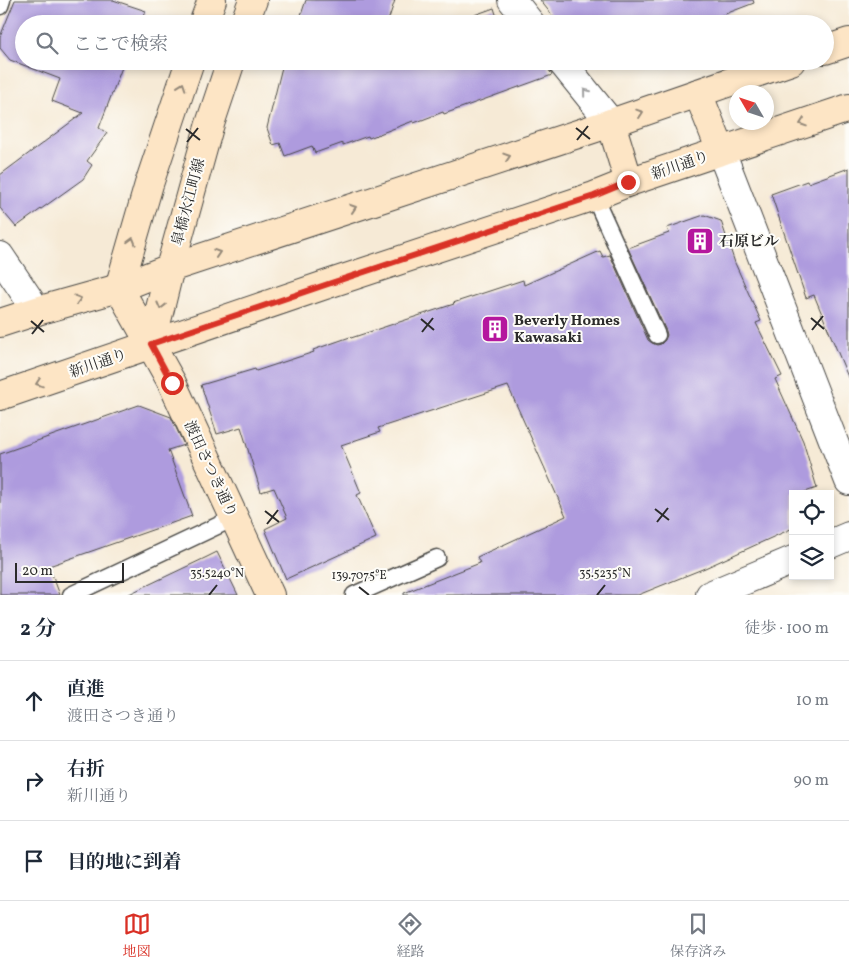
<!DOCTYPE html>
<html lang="ja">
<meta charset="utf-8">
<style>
:root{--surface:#fff;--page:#f2f2f3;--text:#1f2937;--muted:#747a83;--line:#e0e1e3;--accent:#d93025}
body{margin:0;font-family:Vollkorn,"Noto Serif JP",serif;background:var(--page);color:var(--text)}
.controls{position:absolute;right:15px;bottom:15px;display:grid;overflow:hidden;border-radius:0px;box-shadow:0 2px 8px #0003}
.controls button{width:45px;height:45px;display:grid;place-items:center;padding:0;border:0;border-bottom:1px solid var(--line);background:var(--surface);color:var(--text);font:25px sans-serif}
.compass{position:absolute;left:729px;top:85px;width:45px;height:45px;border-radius:50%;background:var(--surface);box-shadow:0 2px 8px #0003;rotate:309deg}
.scale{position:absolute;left:15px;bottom:12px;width:109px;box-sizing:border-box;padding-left:5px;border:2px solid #2b2b2b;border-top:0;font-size:14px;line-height:18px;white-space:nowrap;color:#2b2b2b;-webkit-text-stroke:4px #fdfcf7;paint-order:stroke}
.stop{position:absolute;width:15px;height:15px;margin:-11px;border:4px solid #d93025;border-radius:50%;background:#fff}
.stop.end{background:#d93025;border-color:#fff;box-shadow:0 1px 5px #0008}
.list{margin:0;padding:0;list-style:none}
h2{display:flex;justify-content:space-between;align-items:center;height:65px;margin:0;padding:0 20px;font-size:21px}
h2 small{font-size:16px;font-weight:400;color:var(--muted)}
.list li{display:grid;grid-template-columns:32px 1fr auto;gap:15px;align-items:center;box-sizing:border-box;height:80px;padding:0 20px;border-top:1px solid var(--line)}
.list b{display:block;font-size:19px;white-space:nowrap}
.list p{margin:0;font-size:16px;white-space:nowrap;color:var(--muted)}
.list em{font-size:16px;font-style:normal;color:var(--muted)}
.icon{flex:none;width:28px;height:28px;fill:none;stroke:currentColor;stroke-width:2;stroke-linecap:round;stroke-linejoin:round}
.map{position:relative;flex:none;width:849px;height:595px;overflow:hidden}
.search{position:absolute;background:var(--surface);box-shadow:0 2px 8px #0003;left:15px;right:15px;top:15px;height:55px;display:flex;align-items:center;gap:12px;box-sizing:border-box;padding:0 18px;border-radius:28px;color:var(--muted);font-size:19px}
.sheet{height:305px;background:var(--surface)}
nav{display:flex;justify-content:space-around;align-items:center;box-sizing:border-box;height:70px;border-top:1px solid var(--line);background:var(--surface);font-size:14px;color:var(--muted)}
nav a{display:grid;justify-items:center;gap:2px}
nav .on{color:var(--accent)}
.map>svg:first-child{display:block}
.building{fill:#ae9bde}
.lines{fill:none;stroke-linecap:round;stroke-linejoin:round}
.lane-casing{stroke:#494845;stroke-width:19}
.street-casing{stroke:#494845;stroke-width:30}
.secondary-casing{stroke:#494845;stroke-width:30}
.lane{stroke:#fff;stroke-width:16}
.street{stroke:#fff;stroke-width:28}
.secondary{stroke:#fde5c5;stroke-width:28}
.oneway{stroke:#948878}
.oneway2{stroke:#a0a0a0}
.route{stroke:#d93025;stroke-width:6}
.ticks{fill:none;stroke:#2b2b2b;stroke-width:2}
.labels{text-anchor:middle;stroke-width:4;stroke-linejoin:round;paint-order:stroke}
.street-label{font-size:15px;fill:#2b2b2b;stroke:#fdfcf7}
.poi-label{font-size:15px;font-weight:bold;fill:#2b2b2b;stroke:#fdfcf7;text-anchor:start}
.ticks-label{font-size:12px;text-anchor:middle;fill:#2b2b2b;stroke:#fdfcf7;stroke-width:4;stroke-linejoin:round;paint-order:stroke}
</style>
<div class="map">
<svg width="849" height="595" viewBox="0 0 849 595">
<rect width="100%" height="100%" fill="#fdfcf7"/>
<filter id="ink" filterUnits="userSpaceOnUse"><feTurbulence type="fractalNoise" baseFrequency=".02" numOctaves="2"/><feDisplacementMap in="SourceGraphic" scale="10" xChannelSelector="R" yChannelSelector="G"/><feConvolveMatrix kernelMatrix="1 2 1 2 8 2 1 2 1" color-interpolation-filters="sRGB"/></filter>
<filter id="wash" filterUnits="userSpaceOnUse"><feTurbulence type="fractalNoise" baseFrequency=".0096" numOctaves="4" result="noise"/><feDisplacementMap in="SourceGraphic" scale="20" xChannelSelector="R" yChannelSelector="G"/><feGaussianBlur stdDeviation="1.12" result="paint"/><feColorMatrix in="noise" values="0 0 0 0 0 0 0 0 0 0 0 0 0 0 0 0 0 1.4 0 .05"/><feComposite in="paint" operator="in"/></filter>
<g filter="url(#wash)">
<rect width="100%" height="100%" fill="#f6ead6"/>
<g id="blocks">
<g class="building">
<path d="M 15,0 L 113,0 L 146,11 L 141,24 L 24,24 L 24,61 L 127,61 L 127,63 L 124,62 L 99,128 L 107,133 L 87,161 L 92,165 L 83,179 L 16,227 L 0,208 L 0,175 L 83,113 L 52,101 L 60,79 L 10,60 L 0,48 L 0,37 Z"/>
<path d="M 306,0 L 395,0 L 387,24 L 298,24 Z"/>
<path d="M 540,0 L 753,0 L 754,3 L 699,24 L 559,24 Z"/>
<path d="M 494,8 L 499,24 L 449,24 Z"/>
<path d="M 284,61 L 546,61 L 549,70 L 552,75 L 444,114 L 443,112 L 414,123 L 413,121 L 369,138 L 368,136 L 343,145 L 343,143 L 315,153 L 312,146 L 285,156 L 280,143 L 273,145 L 267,128 L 281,71 Z"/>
<path d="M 849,168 L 849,377 L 848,377 L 814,295 L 806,298 L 771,194 L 807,181 L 808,183 Z"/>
<path d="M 704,215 L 721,221 L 735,263 L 761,321 L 756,323 L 782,376 L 775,379 L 803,441 L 817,488 L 799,494 L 793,494 L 793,528 L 705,568 L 638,595 L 404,595 L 404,593 L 480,563 L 477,557 L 566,516 L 508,386 L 378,428 L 380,432 L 341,445 L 361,493 L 357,495 L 376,538 L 286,579 L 265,529 L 287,518 L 274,488 L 261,492 L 241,427 L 217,434 L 201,385 L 255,369 L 256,371 L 314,352 L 313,350 L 350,337 L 351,338 L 454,304 L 453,303 L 523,280 L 524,285 L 600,251 L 603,257 L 610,255 L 648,340 L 652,343 L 657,345 L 661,344 L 665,340 L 667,335 L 666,331 L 628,248 L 669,233 L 667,228 Z"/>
<path d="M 139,405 L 171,417 L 184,445 L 168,450 L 192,516 L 49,566 L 60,595 L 0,595 L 0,454 Z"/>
<path d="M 217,552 L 238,595 L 127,595 L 207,557 Z"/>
</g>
</g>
</g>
<g filter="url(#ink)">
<use href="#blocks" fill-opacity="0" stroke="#494845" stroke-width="1"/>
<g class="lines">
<g class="lane-casing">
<g id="lane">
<path d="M 0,6 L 2,0"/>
<path d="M 594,196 L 657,335"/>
<path d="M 71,595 L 234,518"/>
<path d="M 354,595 L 437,558"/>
</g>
</g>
<g class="street-casing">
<g id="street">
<path d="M 512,0 L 531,24"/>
<path d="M 561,61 L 611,123"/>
<path d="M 721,151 L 849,481"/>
<path d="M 0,256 L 37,311"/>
<path d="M 830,544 L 849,536"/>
<path d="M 710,595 L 793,560"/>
</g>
</g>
<g class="secondary-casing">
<g id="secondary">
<path d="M 203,24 L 212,0"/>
<path d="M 244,24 L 253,0"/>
<path d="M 825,50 L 849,42"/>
<path d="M 698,93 L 721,151"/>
<path d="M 611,123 L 629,182"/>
<path d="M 119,288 L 172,383 L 270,595"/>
<path d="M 119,288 L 149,184 L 190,61"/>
<path d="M 0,323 L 37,311 L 119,288 L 170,268 L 611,123 L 791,61"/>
<path d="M 151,345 L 170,268 L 209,127 L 231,61"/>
<path d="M 0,396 L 328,284 L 594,196 L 629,182 L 849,108"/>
</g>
</g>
<use href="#lane" class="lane"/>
<use href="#street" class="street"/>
<use href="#secondary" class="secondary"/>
</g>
<defs><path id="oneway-chevron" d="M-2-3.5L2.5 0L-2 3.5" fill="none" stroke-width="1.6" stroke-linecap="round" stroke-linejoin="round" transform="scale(1.25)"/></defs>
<g class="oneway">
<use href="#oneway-chevron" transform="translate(182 86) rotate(-71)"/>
<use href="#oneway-chevron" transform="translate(640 113) rotate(-19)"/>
<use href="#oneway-chevron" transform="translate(803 123) rotate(161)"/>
<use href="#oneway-chevron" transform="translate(507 157) rotate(-18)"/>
<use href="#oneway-chevron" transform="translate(353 208) rotate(-18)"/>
<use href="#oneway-chevron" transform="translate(132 241) rotate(-74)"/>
<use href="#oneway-chevron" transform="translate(217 253) rotate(-18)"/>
<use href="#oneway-chevron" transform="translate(78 299) rotate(-16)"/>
<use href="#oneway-chevron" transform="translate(161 306) rotate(104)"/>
<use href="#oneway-chevron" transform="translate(39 383) rotate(161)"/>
</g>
<use class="oneway2" href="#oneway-chevron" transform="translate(586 92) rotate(-129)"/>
</g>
<g class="lines" filter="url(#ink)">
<path class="route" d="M 172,383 L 151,344 L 328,284 L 594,196 L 628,182"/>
</g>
<path class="ticks" d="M 576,128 L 590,139M 186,129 L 200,140M 577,140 L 588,126M 187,142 L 198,128M 811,318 L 824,329M 421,319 L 434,330M 31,321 L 44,332M 812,330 L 823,316M 422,332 L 433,318M 32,334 L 43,320M 655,509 L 669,520M 265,511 L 279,522M 657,522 L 668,508M 267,524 L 278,510M 359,587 L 369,595M 209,595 L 217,585M 597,595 L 605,585"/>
<defs>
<g id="building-square" transform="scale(1.4375)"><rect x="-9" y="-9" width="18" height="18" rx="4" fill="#b5179e" stroke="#fdfcf7"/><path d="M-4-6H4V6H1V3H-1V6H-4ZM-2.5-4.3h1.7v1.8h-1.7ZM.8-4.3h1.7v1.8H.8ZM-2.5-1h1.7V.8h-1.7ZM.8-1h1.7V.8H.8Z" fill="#fff"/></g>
</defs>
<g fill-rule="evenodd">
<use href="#building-square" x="700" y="241"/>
<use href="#building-square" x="495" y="329"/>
</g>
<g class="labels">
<g class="street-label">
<text transform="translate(680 165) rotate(-19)" y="5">新川通り</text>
<text transform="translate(188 202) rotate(-75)" y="5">皐橋水江町線</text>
<text transform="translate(98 363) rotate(-19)" y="5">新川通り</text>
<text transform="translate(211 469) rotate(65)" y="5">渡田さつき通り</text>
</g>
<g class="poi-label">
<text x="719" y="246">石原ビル</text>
<text x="514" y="325">Beverly Homes<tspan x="514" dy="17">Kawasaki</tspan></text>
</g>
</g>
<g class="ticks-label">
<text x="217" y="577">35.5240°N</text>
<text x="605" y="577">35.5235°N</text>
<text x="359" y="579">139.7075°E</text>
</g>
</svg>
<div class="controls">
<button><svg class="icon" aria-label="locate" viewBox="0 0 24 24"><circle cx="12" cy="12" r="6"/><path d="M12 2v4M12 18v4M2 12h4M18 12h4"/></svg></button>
<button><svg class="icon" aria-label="layers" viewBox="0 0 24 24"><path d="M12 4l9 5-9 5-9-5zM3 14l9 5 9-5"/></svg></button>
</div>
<svg class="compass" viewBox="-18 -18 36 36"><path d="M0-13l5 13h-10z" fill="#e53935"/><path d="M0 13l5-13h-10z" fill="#747a83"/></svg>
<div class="scale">20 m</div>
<div class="stop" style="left:172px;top:383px"></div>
<div class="stop end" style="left:628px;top:182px"></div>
<div class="search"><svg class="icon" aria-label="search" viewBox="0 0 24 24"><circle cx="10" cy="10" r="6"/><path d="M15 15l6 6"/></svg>ここで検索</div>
</div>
<section class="sheet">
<h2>2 分<small>徒歩 · 100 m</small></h2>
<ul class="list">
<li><svg class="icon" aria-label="ahead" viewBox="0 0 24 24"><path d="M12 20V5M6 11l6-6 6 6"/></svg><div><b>直進</b><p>渡田さつき通り</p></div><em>10 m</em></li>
<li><svg class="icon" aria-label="right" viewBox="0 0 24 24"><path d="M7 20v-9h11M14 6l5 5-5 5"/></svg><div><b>右折</b><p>新川通り</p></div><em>90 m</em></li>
<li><svg class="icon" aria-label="arrive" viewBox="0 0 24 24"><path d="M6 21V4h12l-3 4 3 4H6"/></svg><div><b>目的地に到着</b></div></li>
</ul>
</section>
<nav>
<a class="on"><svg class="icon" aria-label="map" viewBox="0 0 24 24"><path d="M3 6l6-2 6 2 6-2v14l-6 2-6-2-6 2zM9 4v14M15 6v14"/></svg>地図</a>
<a><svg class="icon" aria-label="directions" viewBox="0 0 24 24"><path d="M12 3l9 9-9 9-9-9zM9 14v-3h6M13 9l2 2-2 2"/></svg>経路</a>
<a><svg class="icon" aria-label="saved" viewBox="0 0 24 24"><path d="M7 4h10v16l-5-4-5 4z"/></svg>保存済み</a>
</nav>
